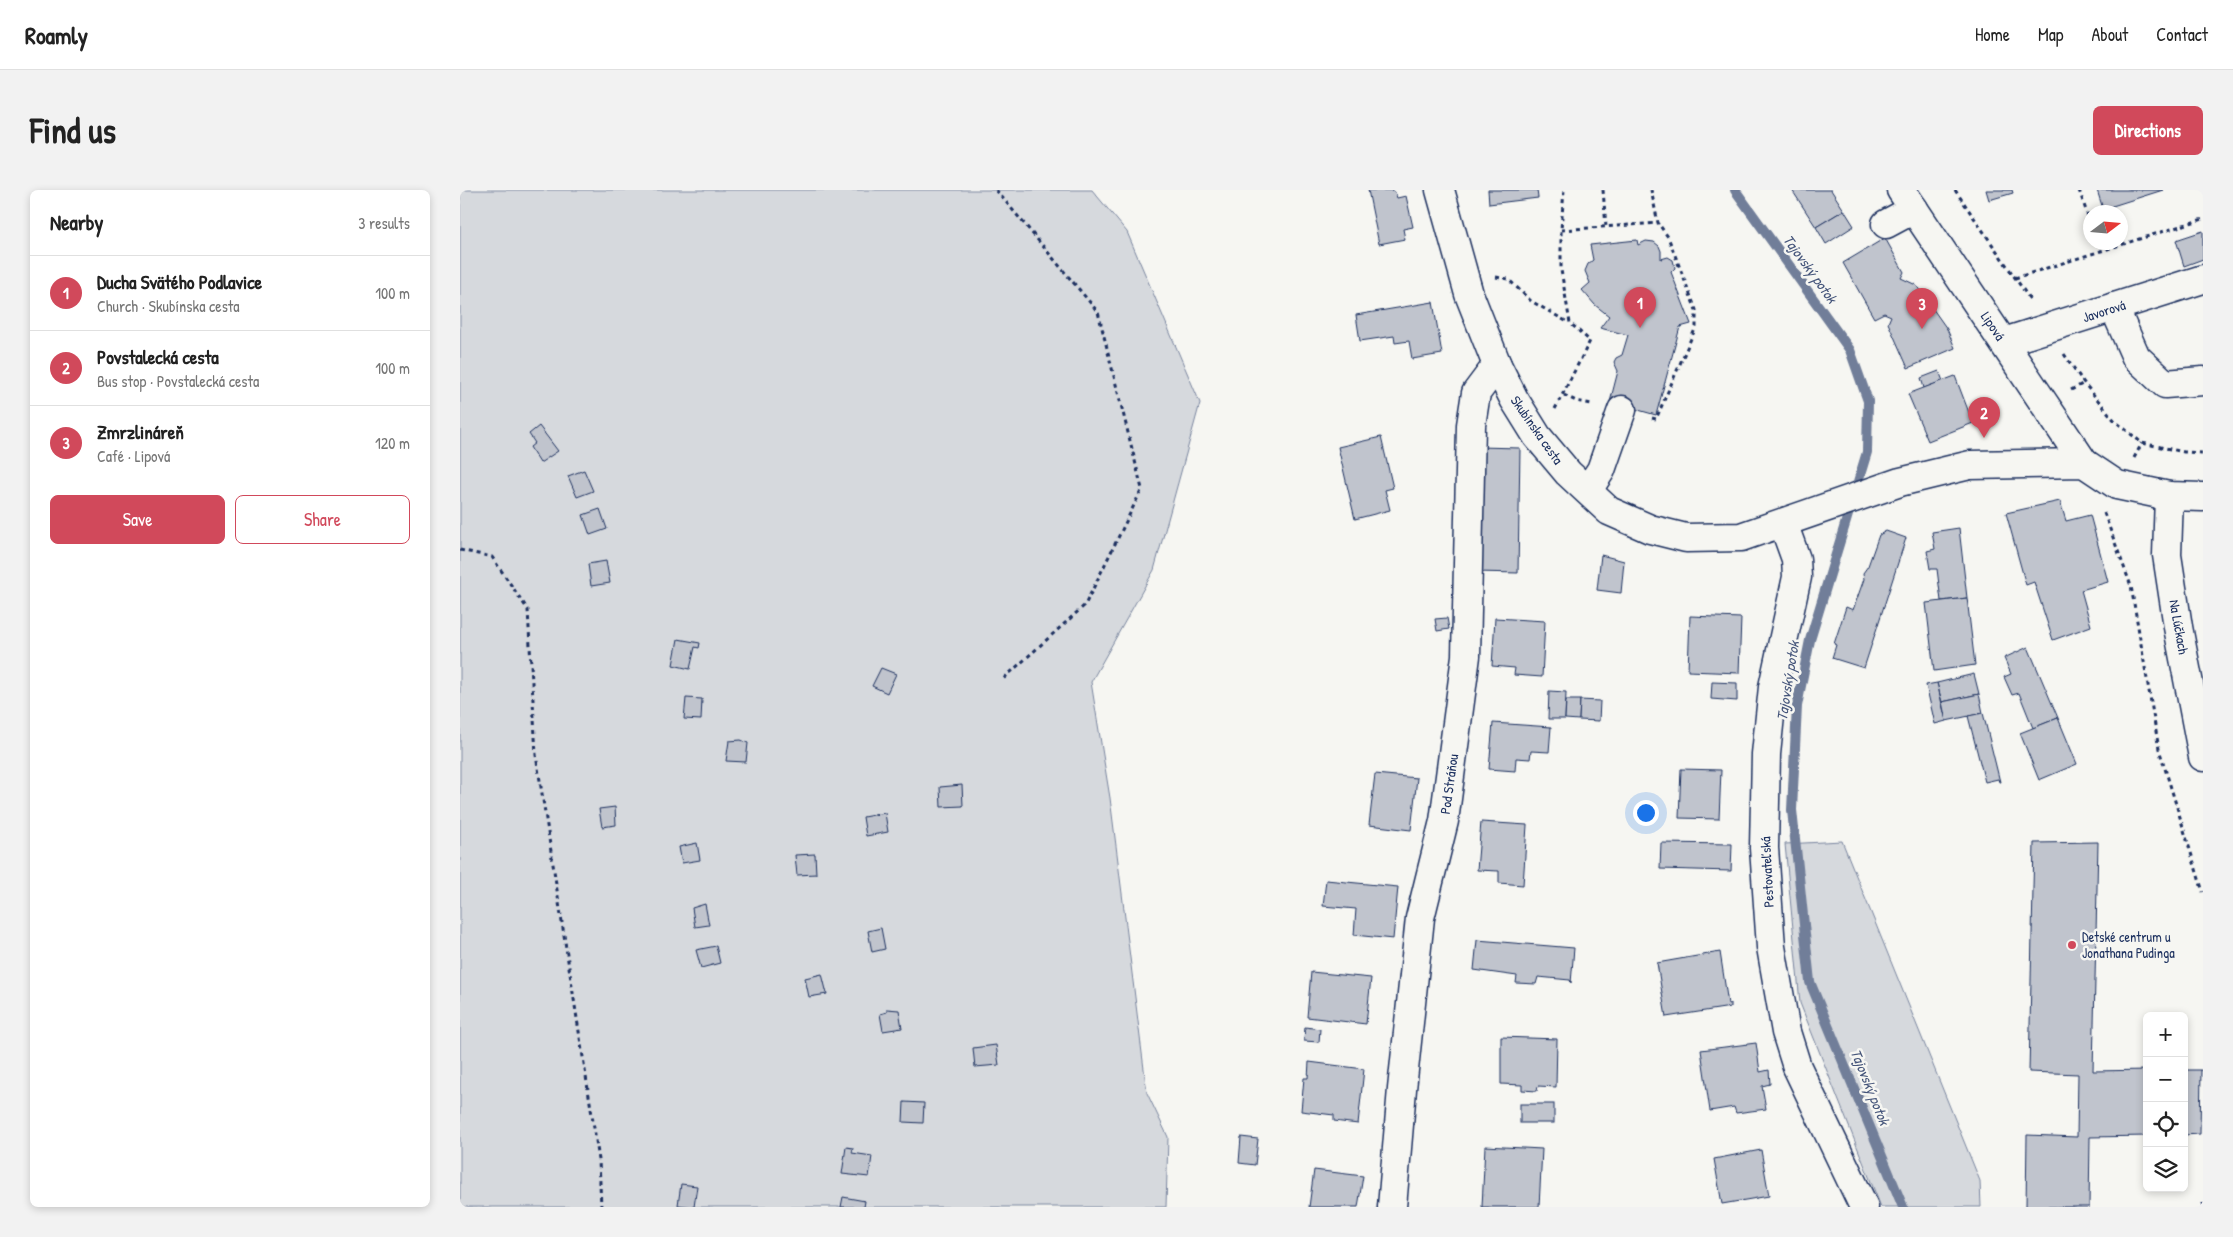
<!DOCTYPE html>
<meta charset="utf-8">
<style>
:root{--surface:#fff;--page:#f2f2f2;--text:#222;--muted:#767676;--line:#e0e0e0;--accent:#d1495b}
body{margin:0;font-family:"Patrick Hand",sans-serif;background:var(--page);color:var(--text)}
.controls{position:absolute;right:15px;bottom:15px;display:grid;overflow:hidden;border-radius:8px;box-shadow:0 2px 8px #0003}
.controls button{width:45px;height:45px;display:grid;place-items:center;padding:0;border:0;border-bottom:1px solid var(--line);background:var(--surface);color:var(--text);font:25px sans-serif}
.compass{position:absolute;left:1623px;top:15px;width:45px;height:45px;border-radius:50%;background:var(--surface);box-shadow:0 2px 8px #0003;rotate:74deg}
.you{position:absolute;left:1185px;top:622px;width:18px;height:18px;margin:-12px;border:4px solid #fff;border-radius:50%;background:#1a73e8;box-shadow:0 0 0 8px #1a73e833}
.badge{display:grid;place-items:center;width:32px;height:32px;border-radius:50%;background:var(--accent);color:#fff;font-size:16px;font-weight:700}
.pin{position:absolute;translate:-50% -41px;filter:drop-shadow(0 1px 2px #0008)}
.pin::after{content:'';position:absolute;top:26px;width:18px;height:15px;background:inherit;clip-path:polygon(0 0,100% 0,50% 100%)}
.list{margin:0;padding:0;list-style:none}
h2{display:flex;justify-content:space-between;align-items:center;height:65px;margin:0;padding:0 20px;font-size:21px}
h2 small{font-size:16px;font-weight:400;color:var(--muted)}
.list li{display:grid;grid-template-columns:32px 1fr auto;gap:15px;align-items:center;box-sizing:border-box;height:75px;padding:0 20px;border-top:1px solid var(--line)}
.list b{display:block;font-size:19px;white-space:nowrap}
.list p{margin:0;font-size:16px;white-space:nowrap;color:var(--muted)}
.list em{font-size:16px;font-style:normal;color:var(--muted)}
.actions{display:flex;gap:10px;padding:15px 20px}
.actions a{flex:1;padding:11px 0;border:1px solid var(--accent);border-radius:8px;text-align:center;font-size:18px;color:var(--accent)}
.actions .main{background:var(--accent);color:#fff}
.icon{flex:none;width:28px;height:28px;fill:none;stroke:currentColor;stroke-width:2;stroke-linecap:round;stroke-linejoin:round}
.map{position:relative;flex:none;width:1743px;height:1017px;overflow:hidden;border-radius:8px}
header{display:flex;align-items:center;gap:30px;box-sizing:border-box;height:70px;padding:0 25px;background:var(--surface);border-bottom:1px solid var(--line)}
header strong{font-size:24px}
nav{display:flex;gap:28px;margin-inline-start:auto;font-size:18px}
.intro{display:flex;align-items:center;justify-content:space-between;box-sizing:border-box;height:120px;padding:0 30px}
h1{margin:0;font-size:35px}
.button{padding:12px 22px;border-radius:8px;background:var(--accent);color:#fff;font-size:18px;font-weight:700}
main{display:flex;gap:30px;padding:0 30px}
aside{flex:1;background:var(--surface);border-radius:8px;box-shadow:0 2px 8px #0003}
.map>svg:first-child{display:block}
.green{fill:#d6d9dd;stroke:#78849e}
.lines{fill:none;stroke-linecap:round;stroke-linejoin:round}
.stream{stroke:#717e99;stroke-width:10}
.building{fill:#c0c4cd;stroke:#1b2f5e}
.minor-casing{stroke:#1b2f5e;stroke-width:31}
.path{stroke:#1b2f5e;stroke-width:3;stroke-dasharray:4 4;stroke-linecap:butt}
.minor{stroke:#f6f6f2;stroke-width:28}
.poi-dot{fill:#d1495b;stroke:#f6f6f2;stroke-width:2}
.labels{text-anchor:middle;stroke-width:5;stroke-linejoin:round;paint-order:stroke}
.street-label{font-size:14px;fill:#1b2f5e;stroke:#f6f6f2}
.poi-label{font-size:14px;fill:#1b2f5e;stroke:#f6f6f2;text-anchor:start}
.water-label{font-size:15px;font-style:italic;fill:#46567b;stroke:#f6f6f2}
</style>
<header>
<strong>Roamly</strong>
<nav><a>Home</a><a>Map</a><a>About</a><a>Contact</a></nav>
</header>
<div class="intro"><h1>Find us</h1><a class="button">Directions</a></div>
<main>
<aside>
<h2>Nearby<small>3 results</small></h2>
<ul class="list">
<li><span class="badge">1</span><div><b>Ducha Svätého Podlavice</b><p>Church · Skubínska cesta</p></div><em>100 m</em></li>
<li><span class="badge">2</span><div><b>Povstalecká cesta</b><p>Bus stop · Povstalecká cesta</p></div><em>100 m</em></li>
<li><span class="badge">3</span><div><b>Zmrzlináreň</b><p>Café · Lipová</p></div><em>120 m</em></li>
</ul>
<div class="actions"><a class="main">Save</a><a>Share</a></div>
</aside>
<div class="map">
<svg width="1743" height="1017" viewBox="0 0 1743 1017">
<rect width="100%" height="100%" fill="#f6f6f2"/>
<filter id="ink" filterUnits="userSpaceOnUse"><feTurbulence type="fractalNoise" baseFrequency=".02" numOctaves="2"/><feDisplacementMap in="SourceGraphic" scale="10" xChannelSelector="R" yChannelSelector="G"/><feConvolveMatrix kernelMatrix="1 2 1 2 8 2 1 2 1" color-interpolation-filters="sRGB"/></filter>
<g filter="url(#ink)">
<g class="green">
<path d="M 0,0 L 632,0 L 667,42 L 740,213 L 694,380 L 631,492 L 650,608 L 687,903 L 708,947 L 706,1017 L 0,1017 Z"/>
<path d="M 1382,651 L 1520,991 L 1521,1017 L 1421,1017 L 1340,813 L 1325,654 Z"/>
</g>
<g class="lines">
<path class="stream" d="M 1275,0 L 1390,160 L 1408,211 L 1407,262 L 1350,450 L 1337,516 L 1332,620 L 1350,792 L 1443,1017"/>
</g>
<g class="building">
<path d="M 908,0 L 932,0 L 935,2 L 937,8 L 946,6 L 953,37 L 943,39 L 945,49 L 919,54 Z"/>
<path d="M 1028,0 L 1077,0 L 1078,8 L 1029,14 Z"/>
<path d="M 1332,0 L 1371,0 L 1384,20 L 1356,37 Z"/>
<path d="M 1526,0 L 1552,0 L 1553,3 L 1529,10 Z"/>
<path d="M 1637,0 L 1703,0 L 1643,19 Z"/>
<path d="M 1384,20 L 1394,36 L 1366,54 L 1356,37 Z"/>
<path d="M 1743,41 L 1743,69 L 1724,76 L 1716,50 Z"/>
<path d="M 1425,48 L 1444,82 L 1441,88 L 1456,95 L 1487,139 L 1495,158 L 1448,178 L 1428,133 L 1431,126 L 1424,123 L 1414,128 L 1383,73 Z"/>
<path d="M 1177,50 L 1178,55 L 1186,51 L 1194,52 L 1199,56 L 1201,61 L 1201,69 L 1208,67 L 1213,70 L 1215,78 L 1211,82 L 1231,134 L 1220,137 L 1196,225 L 1150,212 L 1158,181 L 1154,172 L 1156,168 L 1162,165 L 1168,145 L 1140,138 L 1149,126 L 1135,115 L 1122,100 L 1130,93 L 1125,81 L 1128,74 L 1133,70 L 1130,55 Z"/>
<path d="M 973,112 L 982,164 L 952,169 L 949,151 L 935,153 L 934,146 L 900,151 L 896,125 Z"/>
<path d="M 1479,181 L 1483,191 L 1464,198 L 1461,188 Z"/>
<path d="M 1495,186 L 1513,233 L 1468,251 L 1448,204 Z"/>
<path d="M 79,236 L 98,261 L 80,273 L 70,257 L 75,253 L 69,244 Z"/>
<path d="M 921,247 L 933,298 L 925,300 L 930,320 L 895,329 L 878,257 Z"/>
<path d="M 1019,257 L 1060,258 L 1058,383 L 1017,382 Z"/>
<path d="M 124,280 L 133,301 L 117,307 L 108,286 Z"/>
<path d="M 1600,311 L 1606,331 L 1630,325 L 1648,392 L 1621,400 L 1631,436 L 1593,450 L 1574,392 L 1566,395 L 1546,323 Z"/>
<path d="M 140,319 L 147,339 L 130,345 L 123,325 Z"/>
<path d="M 1499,338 L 1507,408 L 1481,411 L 1477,379 L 1470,379 L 1467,361 L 1475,359 L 1472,342 Z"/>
<path d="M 1426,341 L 1446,348 L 1404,478 L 1372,468 L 1376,455 L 1374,454 L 1386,417 L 1393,420 L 1404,389 L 1403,383 L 1408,376 L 1419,345 Z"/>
<path d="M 1141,365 L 1164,371 L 1161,403 L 1137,400 Z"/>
<path d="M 146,371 L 150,393 L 131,396 L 128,374 Z"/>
<path d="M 1507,408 L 1515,475 L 1474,481 L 1466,413 Z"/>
<path d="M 1230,426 L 1281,428 L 1279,483 L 1228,481 Z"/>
<path d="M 987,428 L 989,439 L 977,441 L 975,429 Z"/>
<path d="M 1035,428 L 1085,431 L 1082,487 L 1054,485 L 1055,478 L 1032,476 Z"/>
<path d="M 218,449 L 240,453 L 239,458 L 235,457 L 230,479 L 213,475 Z"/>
<path d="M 1568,457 L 1598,528 L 1573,538 L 1559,503 L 1552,505 L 1544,487 L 1551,484 L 1544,468 Z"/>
<path d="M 421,478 L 436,484 L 427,503 L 412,496 Z"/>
<path d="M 1514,484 L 1519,504 L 1482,512 L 1477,493 Z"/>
<path d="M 1252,492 L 1277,493 L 1277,511 L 1251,509 Z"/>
<path d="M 1477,493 L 1486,531 L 1475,534 L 1466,495 Z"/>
<path d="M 1089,501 L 1106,502 L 1105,529 L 1088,529 Z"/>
<path d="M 1519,504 L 1523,523 L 1486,531 L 1482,512 Z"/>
<path d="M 226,508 L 242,509 L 241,530 L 224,529 Z"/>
<path d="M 1106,510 L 1120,510 L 1119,530 L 1105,529 Z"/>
<path d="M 1120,510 L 1140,511 L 1139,531 L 1119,530 Z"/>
<path d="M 1523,523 L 1540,592 L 1539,592 L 1538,589 L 1525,592 L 1508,526 Z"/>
<path d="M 1598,528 L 1617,574 L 1579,590 L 1560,543 Z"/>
<path d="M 1033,533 L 1091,537 L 1089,562 L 1071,561 L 1070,569 L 1056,568 L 1055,581 L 1029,579 Z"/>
<path d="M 281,550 L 288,553 L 286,572 L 266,571 L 269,551 Z"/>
<path d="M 1221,579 L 1261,580 L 1259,629 L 1219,628 Z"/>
<path d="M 915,584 L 957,588 L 951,640 L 909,635 Z"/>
<path d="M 502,595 L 503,616 L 481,617 L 480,597 Z"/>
<path d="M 155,617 L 156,635 L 142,637 L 139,619 Z"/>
<path d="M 425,623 L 428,642 L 406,646 L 403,627 Z"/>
<path d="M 1021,632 L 1067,635 L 1063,695 L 1039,693 L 1039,681 L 1017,680 Z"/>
<path d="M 1638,652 L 1633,881 L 1687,880 L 1687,946 L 1630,947 L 1629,1017 L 1566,1017 L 1567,945 L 1617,947 L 1618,884 L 1569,882 L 1574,653 Z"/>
<path d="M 237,653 L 240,670 L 222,673 L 219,657 Z"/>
<path d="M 1201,653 L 1272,654 L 1271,681 L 1200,679 Z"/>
<path d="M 355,664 L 356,684 L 337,685 L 335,665 Z"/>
<path d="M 866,690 L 938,697 L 933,749 L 894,745 L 896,719 L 863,716 Z"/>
<path d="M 245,714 L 249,735 L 235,737 L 232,718 Z"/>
<path d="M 421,738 L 425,759 L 412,762 L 408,741 Z"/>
<path d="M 1017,750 L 1114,758 L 1111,793 L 1110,790 L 1078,787 L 1076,794 L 1056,793 L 1057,786 L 1014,780 Z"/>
<path d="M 256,756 L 260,773 L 241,778 L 236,760 Z"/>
<path d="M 1260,762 L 1268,814 L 1271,813 L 1271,817 L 1206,827 L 1197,773 Z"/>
<path d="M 851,782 L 911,788 L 906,834 L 847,827 Z"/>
<path d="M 362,784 L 367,804 L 349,807 L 345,788 Z"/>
<path d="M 427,819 L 439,820 L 442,838 L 423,841 L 420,824 L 427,822 Z"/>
<path d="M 845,837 L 860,839 L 859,852 L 844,851 Z"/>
<path d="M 1041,847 L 1097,849 L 1096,897 L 1078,896 L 1077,901 L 1062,900 L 1062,895 L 1041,894 Z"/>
<path d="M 1296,853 L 1300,882 L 1309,880 L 1310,894 L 1302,896 L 1306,919 L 1276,923 L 1274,917 L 1250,921 L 1241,860 Z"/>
<path d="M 536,855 L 539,875 L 515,877 L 513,858 Z"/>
<path d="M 849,872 L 904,879 L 898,934 L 874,931 L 874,925 L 841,921 L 844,888 L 848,888 Z"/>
<path d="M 1724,880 L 1741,880 L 1740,944 L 1724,945 Z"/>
<path d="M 444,912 L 464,913 L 463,933 L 443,932 Z"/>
<rect x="1060" y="914" width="34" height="19"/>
<path d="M 781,947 L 798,949 L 795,975 L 779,973 Z"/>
<path d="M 1025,956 L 1082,959 L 1079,1017 L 1022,1017 Z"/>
<path d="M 386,957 L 393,958 L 392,963 L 412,966 L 409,987 L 382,984 Z"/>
<path d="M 1301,960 L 1309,1006 L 1262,1014 L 1254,969 Z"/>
<path d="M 854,980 L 903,986 L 898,1017 L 849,1017 Z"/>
<path d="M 221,994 L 237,996 L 234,1017 L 218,1015 Z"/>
<path d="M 383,1007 L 405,1011 L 404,1017 L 381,1017 Z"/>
</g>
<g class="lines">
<g class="minor-casing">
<g id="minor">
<path d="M 980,0 L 1009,104 L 1037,175 L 1054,209 L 1077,246 L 1108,283 L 1149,321 L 1190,339 L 1226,348 L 1281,347 L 1440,292 L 1510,275 L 1624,273 L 1657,295 L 1709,306 L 1743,307"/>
<path d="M 1441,0 L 1624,273"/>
<path d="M 1426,34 L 1454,19"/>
<path d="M 1654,117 L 1676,167 L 1705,194 L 1743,191"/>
<path d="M 1544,152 L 1743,89"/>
<path d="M 1128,300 L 1141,280 L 1162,220"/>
<path d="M 1709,306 L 1707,365 L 1718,437 L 1743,567"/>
<path d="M 1323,333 L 1336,369 L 1337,387 L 1313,497 L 1306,564 L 1304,658 L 1311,757 L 1326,842 L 1337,877 L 1404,1017"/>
<path d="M 932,1017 L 942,899 L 960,728 L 984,631 L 1006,466 L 1011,235 L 1016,203 L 1037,175"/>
</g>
</g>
<g class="path">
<path d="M 536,0 L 638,122 L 682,299 L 625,415 L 541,491"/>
<path d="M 1143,0 L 1146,37"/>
<path d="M 1495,0 L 1571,111"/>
<path d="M 1619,0 L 1630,32"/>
<path d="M 1101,40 L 1198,33 L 1191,0"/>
<path d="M 1638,52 L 1641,60"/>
<path d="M 1036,87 L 1048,89 L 1071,111 L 1109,133"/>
<path d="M 1555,88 L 1743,29"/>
<path d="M 1604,164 L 1624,193 L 1655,231 L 1682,253 L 1724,262 L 1743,263"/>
<path d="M 1611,200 L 1624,193"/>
<path d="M 1104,205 L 1116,211 L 1132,214"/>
<path d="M 1095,219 L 1130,151 L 1110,133 L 1101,80 L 1101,40 L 1104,0"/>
<path d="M 1192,228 L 1196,229 L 1236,137 L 1236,120 L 1208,47 L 1198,33"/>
<path d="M 1674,268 L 1682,253"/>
<path d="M 1644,323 L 1671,396 L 1699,559 L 1743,702"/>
<path d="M 0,360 L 32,367 L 68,420 L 76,565 L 139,970 L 141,1017"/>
<path d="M 1743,1017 L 1743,1009"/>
</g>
<use href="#minor" class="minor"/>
</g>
</g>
<circle class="poi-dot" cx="1612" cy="755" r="5"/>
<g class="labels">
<g class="street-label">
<text transform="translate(1644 121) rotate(-18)" y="5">Javorová</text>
<text transform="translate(1533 136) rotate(56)" y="5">Lipová</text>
<text transform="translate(1077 240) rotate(55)" y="5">Skubínska cesta</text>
<text transform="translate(1719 437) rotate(80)" y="5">Na Lúčkach</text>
<text transform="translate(989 594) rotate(-82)" y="5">Pod Stráňou</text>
<text transform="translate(1307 682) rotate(-93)" y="5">Pestovateľská</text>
</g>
<g class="poi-label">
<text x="1622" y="752">Detské centrum u<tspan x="1622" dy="16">Jonathana Pudinga</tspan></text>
</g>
<g class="water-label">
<text transform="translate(1350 79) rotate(54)" y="5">Tajovský potok</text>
<text transform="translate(1328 491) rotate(-81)" y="5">Tajovský potok</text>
<text transform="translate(1410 897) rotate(68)" y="5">Tajovský potok</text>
</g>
</g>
</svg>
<div class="controls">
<button>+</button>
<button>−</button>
<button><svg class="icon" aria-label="locate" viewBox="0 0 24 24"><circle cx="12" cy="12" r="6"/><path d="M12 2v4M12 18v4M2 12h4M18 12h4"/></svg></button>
<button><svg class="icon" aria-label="layers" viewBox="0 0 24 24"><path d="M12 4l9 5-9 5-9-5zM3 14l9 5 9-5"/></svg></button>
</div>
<svg class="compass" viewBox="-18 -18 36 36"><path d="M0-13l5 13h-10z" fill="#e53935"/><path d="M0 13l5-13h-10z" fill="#767676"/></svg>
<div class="you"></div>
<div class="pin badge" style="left:1180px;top:138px">1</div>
<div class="pin badge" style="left:1524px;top:248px">2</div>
<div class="pin badge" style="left:1462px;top:139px">3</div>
</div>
</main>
